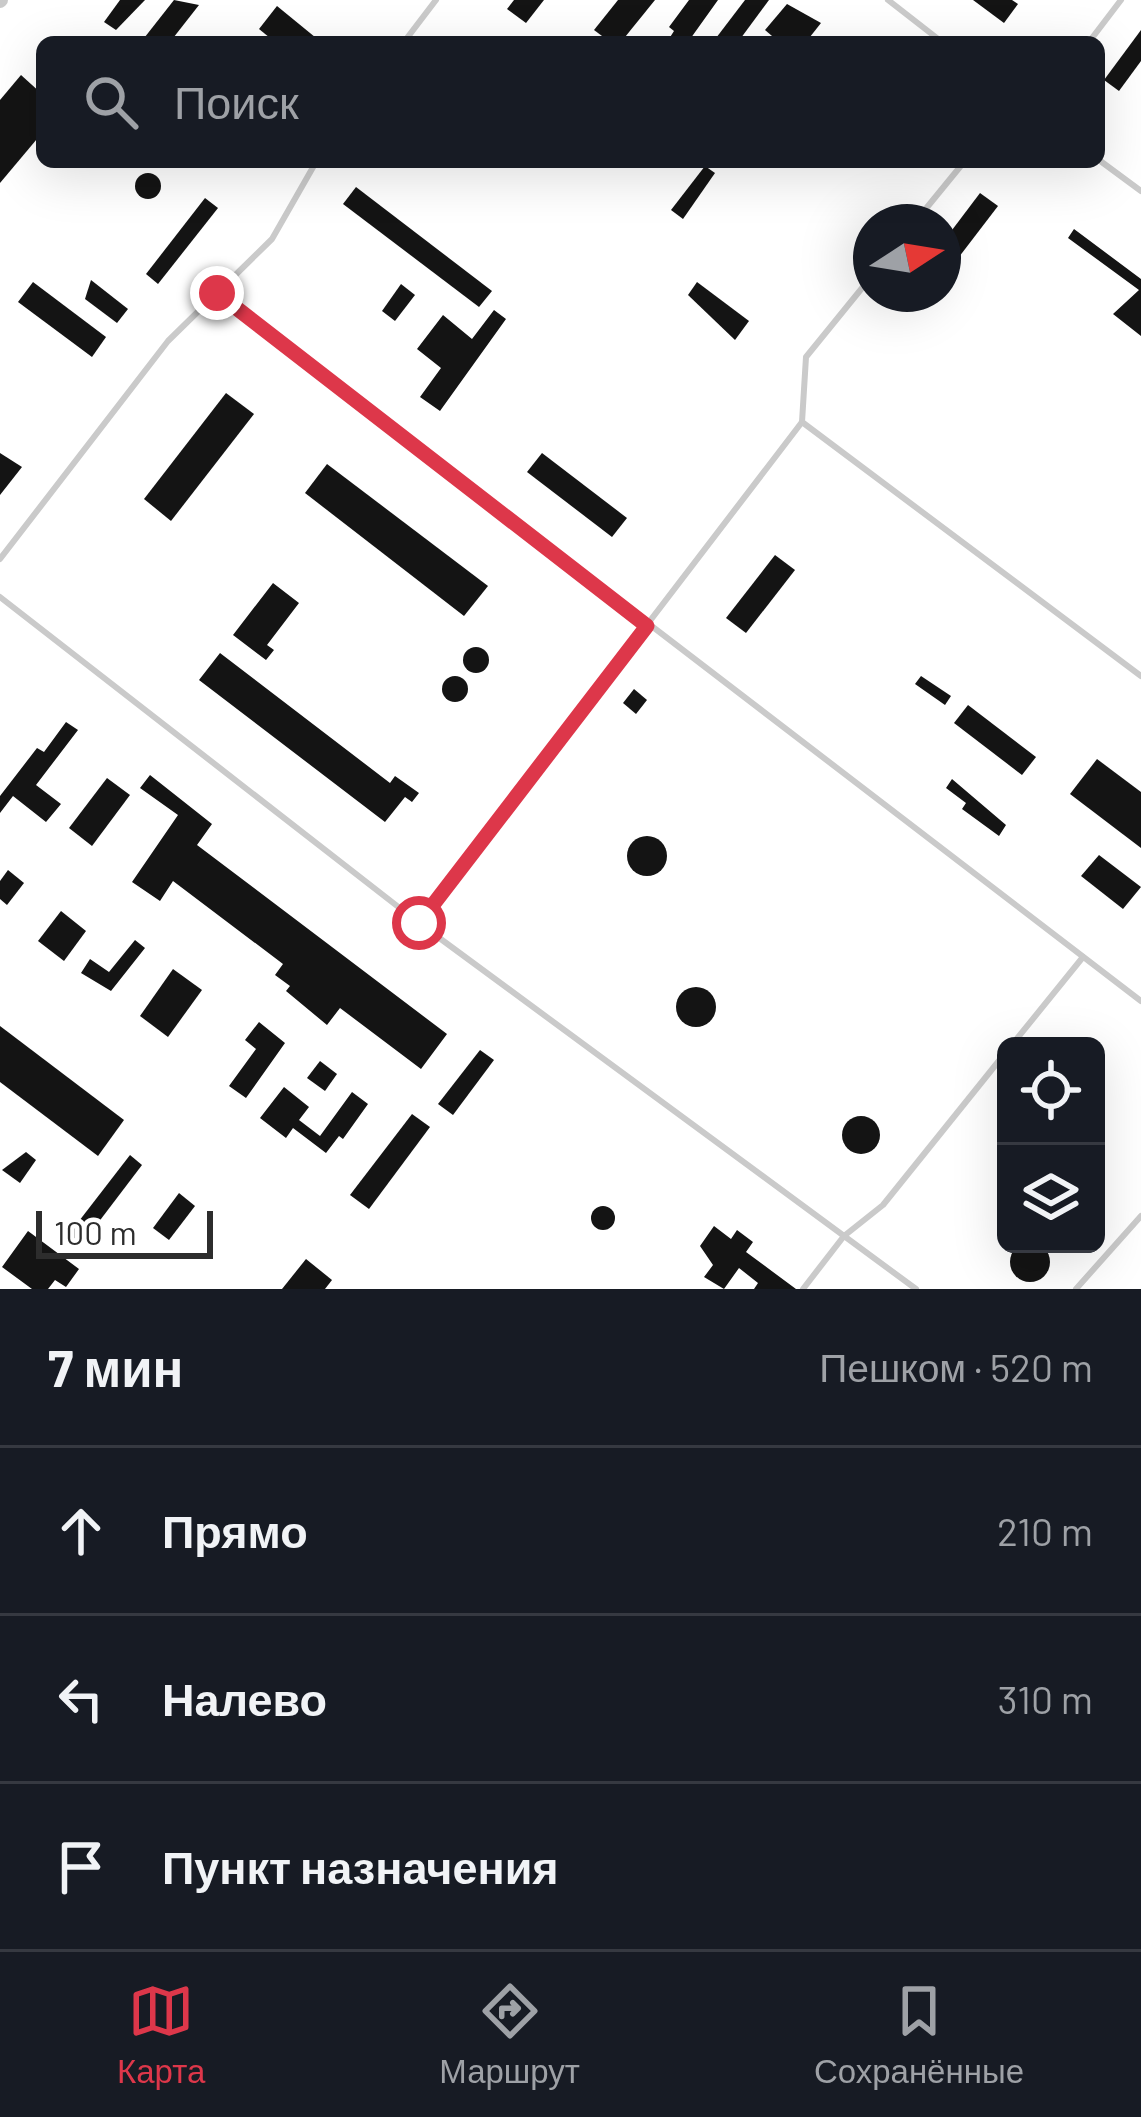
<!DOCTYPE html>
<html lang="ru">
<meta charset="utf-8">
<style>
:root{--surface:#171b24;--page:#20242c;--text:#f1f3f6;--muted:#9ea1a6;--line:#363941;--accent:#dd374a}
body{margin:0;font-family:Barlow,sans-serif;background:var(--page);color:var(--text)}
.controls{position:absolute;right:36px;bottom:36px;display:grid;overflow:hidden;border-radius:18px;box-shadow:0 12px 48px #0002}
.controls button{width:108px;height:108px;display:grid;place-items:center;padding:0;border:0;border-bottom:3px solid var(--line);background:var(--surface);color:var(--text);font:60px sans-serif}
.compass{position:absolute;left:853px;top:204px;width:108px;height:108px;border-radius:50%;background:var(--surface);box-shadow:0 12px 48px #0002;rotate:78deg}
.scale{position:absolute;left:36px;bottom:30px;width:177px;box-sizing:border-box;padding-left:12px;border:6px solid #2d2d2d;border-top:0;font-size:33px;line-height:42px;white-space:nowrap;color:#2d2d2d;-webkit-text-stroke:9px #fff;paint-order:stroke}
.stop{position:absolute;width:36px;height:36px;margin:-27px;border:9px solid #dd374a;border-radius:50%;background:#fff}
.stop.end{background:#dd374a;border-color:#fff;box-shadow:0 3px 12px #0008}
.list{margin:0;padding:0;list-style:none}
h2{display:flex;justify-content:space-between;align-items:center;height:156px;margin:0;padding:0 48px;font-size:51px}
h2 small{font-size:39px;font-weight:400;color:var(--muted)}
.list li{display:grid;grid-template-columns:78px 1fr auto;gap:36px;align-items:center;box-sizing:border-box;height:168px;padding:0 48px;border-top:3px solid var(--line)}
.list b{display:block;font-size:45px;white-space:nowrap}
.list em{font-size:39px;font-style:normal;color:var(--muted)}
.icon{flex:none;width:66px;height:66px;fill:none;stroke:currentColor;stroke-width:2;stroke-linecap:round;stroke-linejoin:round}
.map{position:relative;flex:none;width:1141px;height:1289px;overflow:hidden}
.search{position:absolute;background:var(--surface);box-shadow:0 12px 48px #0002;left:36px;right:36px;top:36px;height:132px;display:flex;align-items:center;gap:30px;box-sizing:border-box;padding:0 42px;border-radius:18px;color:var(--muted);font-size:45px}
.sheet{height:660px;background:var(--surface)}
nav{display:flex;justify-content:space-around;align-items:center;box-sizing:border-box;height:168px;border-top:3px solid var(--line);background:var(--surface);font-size:33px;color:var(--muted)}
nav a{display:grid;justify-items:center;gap:6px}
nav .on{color:var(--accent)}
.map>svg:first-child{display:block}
.building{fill:#141414}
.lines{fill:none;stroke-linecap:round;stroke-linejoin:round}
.service{stroke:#cacaca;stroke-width:6}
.tertiary{stroke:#cacaca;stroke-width:14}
.route{stroke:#dd374a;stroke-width:15}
</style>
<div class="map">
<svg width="1141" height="1289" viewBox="0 0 1141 1289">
<rect width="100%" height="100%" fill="#fff"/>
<g class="building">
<path d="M 120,0 L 145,0 L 116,30 L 104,22 Z"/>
<path d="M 174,0 L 199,5 L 170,42 L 141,42 Z"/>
<path d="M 514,0 L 544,0 L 526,23 L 507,9 Z"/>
<path d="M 618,0 L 655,0 L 621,42 L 610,42 L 594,30 Z"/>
<path d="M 689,0 L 718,0 L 688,42 L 667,42 L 674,31 L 669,27 Z"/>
<path d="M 745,0 L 769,0 L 738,42 L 713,42 Z"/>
<path d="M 973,0 L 1012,0 L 1018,4 L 1004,23 Z"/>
<path d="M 787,4 L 821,23 L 806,42 L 779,42 L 765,30 Z"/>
<path d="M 277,6 L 321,42 L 275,42 L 259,29 Z"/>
<path d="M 1141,30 L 1141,61 L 1119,91 L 1104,80 Z"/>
<path d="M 21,75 L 42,94 L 42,133 L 0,183 L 0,100 Z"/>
<path d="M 705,166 L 715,173 L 683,219 L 671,210 Z"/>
<circle cx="148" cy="186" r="13"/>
<path d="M 356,187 L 492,291 L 479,307 L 343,204 Z"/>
<path d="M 980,193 L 998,206 L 949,270 L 943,265 L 943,242 Z"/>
<path d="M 205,198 L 218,208 L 158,284 L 146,274 Z"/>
<path d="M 1074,229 L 1141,279 L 1141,336 L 1113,314 L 1139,290 L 1068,238 Z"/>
<path d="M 91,280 L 128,309 L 117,323 L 85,299 Z"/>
<path d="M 33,282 L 106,337 L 92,357 L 18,302 Z"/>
<path d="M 697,282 L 749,321 L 735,340 L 688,295 Z"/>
<path d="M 401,284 L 415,295 L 395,321 L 382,311 Z"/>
<path d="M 494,310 L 506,319 L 440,411 L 420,397 L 441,368 L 417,349 L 443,315 L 472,339 Z"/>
<path d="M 226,393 L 254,414 L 171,521 L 144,499 Z"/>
<path d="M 0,453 L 22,467 L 0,495 Z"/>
<path d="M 542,453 L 627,518 L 612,537 L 527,472 Z"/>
<path d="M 327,464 L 488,586 L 464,616 L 305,493 Z"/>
<path d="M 775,555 L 795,570 L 746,633 L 726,618 Z"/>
<path d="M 273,583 L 299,603 L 267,645 L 274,650 L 266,660 L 233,635 Z"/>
<circle cx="476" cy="660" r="13"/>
<path d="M 220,653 L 390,783 L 395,776 L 419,793 L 412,802 L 405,797 L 385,822 L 199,680 Z"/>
<path d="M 921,676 L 951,696 L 945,705 L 915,684 Z"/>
<circle cx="455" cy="689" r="13"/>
<path d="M 634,689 L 647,700 L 636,714 L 623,703 Z"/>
<path d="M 968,705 L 1036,757 L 1022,775 L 954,723 Z"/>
<path d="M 66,722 L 78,730 L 36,785 L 61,804 L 46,822 L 13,796 L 0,813 L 0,796 L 37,748 L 44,752 Z"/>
<path d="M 1097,759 L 1141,792 L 1141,848 L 1070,794 Z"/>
<path d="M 150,775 L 212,824 L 197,845 L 447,1034 L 421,1069 L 340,1008 L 327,1025 L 286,991 L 290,986 L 275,975 L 283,964 L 173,881 L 160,901 L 132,882 L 178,815 L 140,788 Z"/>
<path d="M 107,778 L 130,795 L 92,846 L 69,828 Z"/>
<path d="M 952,779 L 1006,825 L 999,836 L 962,809 L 966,803 L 946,788 Z"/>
<circle cx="647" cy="856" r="20"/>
<path d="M 1099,855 L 1141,887 L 1123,909 L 1081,876 Z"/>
<path d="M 8,870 L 24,883 L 7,905 L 0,899 L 0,881 Z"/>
<path d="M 61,911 L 86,931 L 64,961 L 38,941 Z"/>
<path d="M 135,940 L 145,948 L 111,991 L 81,973 L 90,959 L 109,972 Z"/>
<path d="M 173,969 L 202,990 L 168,1037 L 140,1016 Z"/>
<circle cx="696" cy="1007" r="20"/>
<path d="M 259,1022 L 285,1043 L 246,1098 L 229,1086 L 256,1049 L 245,1040 Z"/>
<path d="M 0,1026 L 124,1120 L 98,1156 L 0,1082 Z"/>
<path d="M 480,1050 L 494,1060 L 453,1115 L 438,1104 Z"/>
<path d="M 320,1061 L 337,1074 L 325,1091 L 307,1078 Z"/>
<path d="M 284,1087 L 309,1107 L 299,1120 L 320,1136 L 352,1092 L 368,1104 L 343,1139 L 339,1136 L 326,1153 L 293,1128 L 286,1138 L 260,1118 Z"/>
<path d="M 412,1114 L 430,1127 L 369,1209 L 350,1195 Z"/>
<circle cx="861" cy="1135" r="19"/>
<path d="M 26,1152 L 36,1160 L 20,1183 L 2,1170 Z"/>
<path d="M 130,1155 L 142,1165 L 82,1244 L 69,1234 Z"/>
<path d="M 179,1193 L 195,1206 L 169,1240 L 153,1228 Z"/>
<circle cx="603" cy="1218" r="12"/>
<path d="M 714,1226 L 731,1239 L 737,1230 L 753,1242 L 746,1252 L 796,1289 L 754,1289 L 758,1283 L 739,1268 L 724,1289 L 704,1277 L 713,1265 L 700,1246 Z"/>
<path d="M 28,1231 L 79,1269 L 66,1287 L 55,1280 L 48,1289 L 32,1289 L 2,1267 Z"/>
<circle cx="1030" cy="1262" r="20"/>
<path d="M 306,1259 L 332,1280 L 325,1289 L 282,1289 Z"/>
</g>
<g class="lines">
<g class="service">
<path d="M 888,0 L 942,42"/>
<path d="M 404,42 L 436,0"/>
<path d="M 1089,42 L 1121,0"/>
<path d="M 1099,160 L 1141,191"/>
<path d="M 915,222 L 964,162"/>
<path d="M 217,293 L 1141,1001"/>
<path d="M 802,422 L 1141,676"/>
<path d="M 0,559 L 168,341 L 272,239 L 316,162"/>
<path d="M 0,597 L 419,923 L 916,1289"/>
<path d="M 419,923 L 802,422 L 806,357 L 871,277"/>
<path d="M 1011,1046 L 1083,957"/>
<path d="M 803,1289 L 844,1236 L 883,1205 L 1006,1052"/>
<path d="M 1076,1289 L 1141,1216"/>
</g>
<path class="tertiary" d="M 0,1 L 1,0"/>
</g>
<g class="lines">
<path class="route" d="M 217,293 L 647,626 L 419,923"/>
</g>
</svg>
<div class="controls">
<button><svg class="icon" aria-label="locate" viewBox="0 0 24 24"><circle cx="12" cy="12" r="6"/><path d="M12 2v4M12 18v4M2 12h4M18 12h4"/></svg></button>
<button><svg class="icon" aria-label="layers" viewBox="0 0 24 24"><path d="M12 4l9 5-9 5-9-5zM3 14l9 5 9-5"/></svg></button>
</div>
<svg class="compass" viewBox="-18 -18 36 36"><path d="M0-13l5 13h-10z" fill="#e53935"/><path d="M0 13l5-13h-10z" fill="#9ea1a6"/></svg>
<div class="scale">100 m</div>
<div class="stop" style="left:419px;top:923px"></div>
<div class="stop end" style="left:217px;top:293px"></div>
<div class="search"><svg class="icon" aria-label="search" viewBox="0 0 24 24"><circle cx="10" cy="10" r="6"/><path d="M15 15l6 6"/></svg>Поиск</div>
</div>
<section class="sheet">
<h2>7 мин<small>Пешком · 520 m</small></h2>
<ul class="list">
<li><svg class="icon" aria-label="ahead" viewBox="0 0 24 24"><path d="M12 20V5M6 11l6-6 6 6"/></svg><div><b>Прямо</b></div><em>210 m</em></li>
<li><svg class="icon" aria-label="left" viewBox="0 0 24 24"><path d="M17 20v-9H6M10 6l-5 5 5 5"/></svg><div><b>Налево</b></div><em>310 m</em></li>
<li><svg class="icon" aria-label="arrive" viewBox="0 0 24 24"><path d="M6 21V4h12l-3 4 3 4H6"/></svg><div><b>Пункт назначения</b></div></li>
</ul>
</section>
<nav>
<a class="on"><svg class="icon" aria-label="map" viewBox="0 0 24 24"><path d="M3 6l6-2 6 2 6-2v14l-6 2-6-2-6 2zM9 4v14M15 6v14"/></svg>Карта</a>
<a><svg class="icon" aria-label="directions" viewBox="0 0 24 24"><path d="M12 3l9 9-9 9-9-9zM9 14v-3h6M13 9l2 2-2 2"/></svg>Маршрут</a>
<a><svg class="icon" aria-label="saved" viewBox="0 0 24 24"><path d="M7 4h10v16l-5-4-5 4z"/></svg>Сохранённые</a>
</nav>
